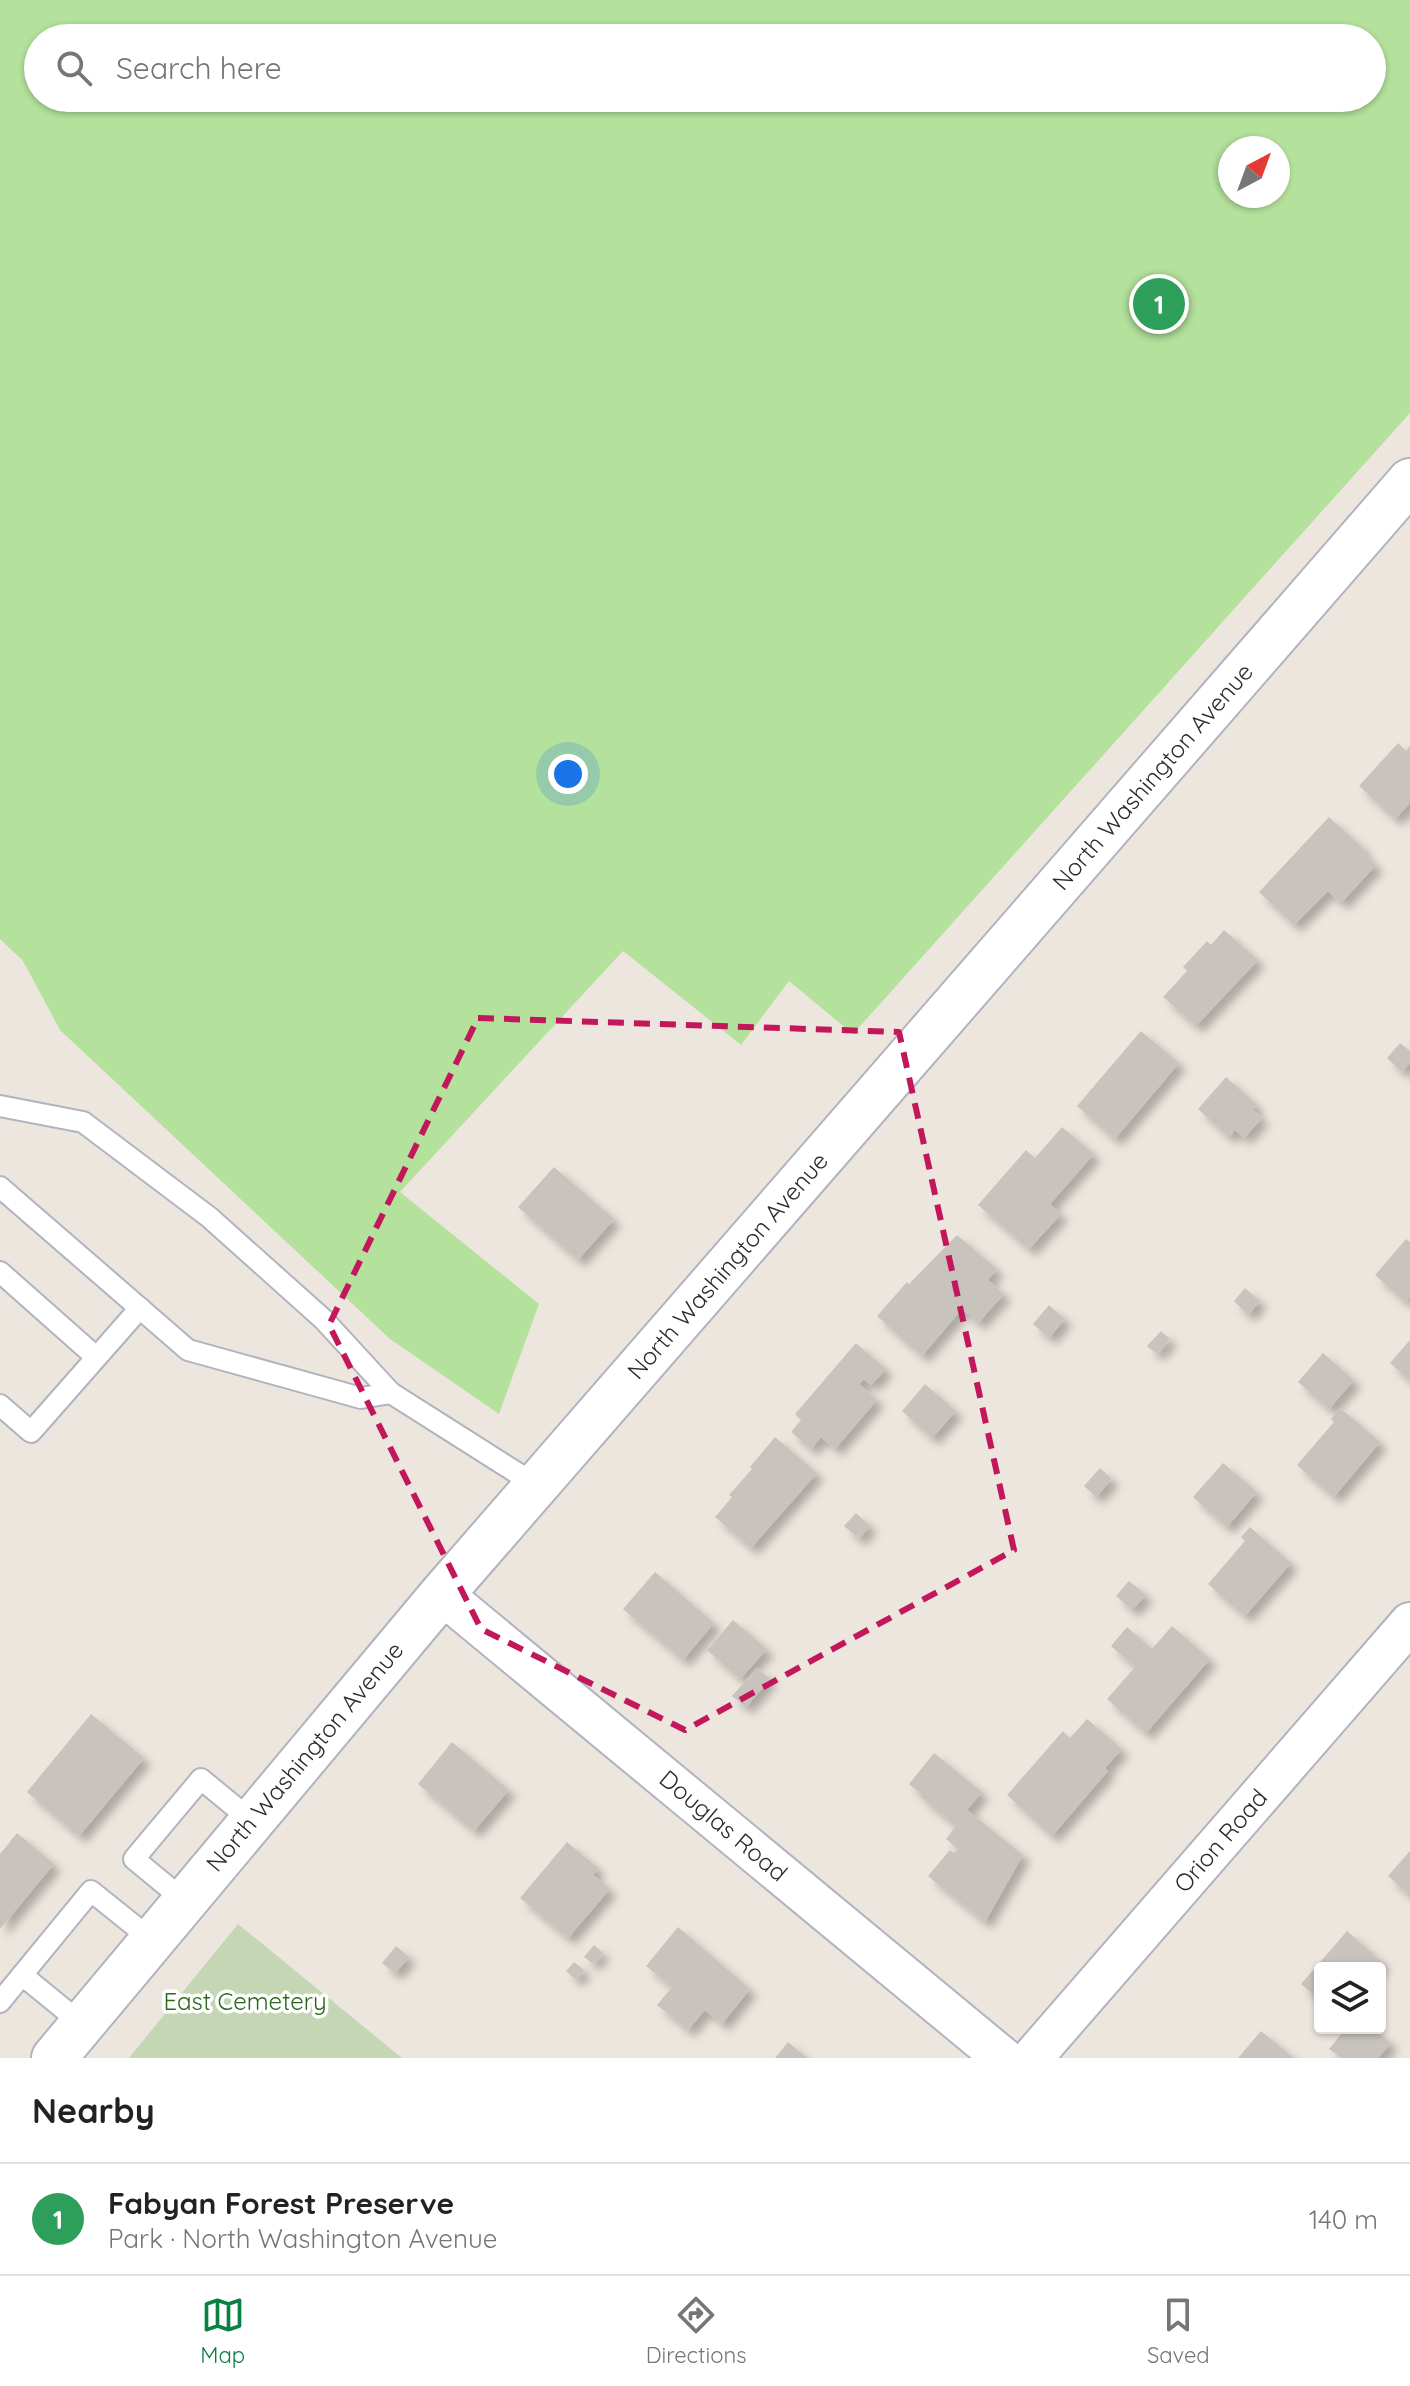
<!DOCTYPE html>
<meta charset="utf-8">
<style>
:root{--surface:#fff;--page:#f6f6f6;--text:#222;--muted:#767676;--line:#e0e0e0;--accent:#0b8043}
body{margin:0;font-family:Quicksand,sans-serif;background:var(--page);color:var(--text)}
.controls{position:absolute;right:24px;bottom:24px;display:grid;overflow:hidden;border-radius:8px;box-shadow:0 2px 6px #0004}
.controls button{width:72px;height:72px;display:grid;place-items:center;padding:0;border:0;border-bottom:2px solid var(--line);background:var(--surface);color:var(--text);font:40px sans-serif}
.compass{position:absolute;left:1218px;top:136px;width:72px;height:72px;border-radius:50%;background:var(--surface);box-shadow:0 2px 6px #0004;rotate:41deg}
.you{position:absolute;left:568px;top:774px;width:28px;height:28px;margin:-20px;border:6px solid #fff;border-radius:50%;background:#1a73e8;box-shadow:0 0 0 12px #1a73e833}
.badge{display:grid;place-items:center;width:52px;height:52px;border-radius:50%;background:var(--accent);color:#fff;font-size:26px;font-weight:700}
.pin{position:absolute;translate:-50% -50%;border:4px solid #fff;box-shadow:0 2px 8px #0006}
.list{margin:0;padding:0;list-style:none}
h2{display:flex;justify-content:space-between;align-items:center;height:104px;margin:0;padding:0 32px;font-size:34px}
h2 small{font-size:26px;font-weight:400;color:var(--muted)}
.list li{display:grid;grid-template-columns:52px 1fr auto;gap:24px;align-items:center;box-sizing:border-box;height:112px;padding:0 32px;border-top:2px solid var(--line)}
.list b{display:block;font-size:30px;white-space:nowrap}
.list p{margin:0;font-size:26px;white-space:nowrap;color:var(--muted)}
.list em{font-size:26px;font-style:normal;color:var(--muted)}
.icon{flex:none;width:44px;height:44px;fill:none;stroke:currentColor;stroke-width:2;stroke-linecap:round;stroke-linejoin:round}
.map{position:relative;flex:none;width:1410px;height:2058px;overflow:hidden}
.search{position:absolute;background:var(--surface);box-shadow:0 2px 6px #0004;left:24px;right:24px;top:24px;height:88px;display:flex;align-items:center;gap:20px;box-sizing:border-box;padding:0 28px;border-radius:44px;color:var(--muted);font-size:30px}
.sheet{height:216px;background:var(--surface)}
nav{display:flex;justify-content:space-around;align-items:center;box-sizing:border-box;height:112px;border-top:2px solid var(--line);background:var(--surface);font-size:22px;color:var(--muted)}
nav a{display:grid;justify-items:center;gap:4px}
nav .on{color:var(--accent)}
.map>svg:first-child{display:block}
.green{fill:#b4e19c;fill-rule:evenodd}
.cemetery{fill:#c5d6b5}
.building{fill:#c8c3bd;filter:url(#shadow)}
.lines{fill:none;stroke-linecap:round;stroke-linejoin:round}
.lane-casing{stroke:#b1b4be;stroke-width:24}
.street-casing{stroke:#b1b4be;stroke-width:44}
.secondary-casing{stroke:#b1b4be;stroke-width:48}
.lane{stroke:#fff;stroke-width:20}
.street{stroke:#fff;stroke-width:40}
.secondary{stroke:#fff;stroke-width:44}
.marked{fill:none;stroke:#c2185b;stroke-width:6;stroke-dasharray:16 10;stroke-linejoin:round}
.labels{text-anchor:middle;stroke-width:7;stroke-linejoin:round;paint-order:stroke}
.street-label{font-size:24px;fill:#2b2b2b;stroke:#fff}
.park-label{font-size:24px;fill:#2c671c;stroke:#fff}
</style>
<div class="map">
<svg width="1410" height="2058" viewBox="0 0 1410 2058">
<defs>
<filter id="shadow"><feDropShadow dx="7" dy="7" stdDeviation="4" flood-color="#0004"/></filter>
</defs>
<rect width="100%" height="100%" fill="#ede6de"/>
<path class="green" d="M 0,0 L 1410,0 L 1410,413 L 853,1034 L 789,981 L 741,1045 L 623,951 L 400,1192 L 539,1304 L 499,1414 L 390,1339 L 60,1030 L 23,961 L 0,939 ZM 38,38 L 1372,38 L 1372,98 L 38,98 ZM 1230,148 L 1278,148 L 1278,196 L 1230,196 Z"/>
<path class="cemetery" d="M 238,1924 L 402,2058 L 129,2058 Z"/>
<g class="building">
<path d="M 1398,743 L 1406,751 L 1410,746 L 1410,803 L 1395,819 L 1359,786 Z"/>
<path d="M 1329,817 L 1365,850 L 1363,853 L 1376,865 L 1341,903 L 1328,891 L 1294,925 L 1259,892 Z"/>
<path d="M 1224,930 L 1258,960 L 1196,1026 L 1163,997 L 1187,971 L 1183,967 L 1207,941 L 1211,945 Z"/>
<path d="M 1141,1031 L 1179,1063 L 1115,1139 L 1077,1106 Z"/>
<path d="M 1400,1043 L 1410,1051 L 1410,1063 L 1402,1072 L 1387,1058 Z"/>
<path d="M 1226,1077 L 1257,1105 L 1253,1110 L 1262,1118 L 1244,1138 L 1235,1130 L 1229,1137 L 1198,1109 Z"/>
<path d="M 1062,1127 L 1094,1154 L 1050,1204 L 1061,1214 L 1029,1249 L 978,1205 L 1026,1150 L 1035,1158 Z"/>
<path d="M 554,1167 L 614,1219 L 578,1260 L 518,1207 Z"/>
<path d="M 957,1235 L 997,1269 L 988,1280 L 1004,1294 L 978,1323 L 962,1309 L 922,1356 L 877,1316 L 907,1282 L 909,1284 Z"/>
<path d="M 1406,1239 L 1410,1242 L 1410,1297 L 1406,1302 L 1375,1275 Z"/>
<path d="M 1245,1288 L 1260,1301 L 1248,1315 L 1234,1301 Z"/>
<path d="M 1049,1305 L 1065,1319 L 1049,1338 L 1033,1324 Z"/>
<path d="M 1161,1331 L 1170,1339 L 1157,1354 L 1147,1346 Z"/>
<path d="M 1410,1340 L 1410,1381 L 1390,1363 Z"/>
<path d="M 856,1343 L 886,1369 L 871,1385 L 864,1379 L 859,1384 L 877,1400 L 835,1449 L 821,1437 L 811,1449 L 791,1432 L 801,1420 L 795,1414 Z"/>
<path d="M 1323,1353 L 1354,1380 L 1329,1409 L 1298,1382 Z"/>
<path d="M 925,1384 L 956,1411 L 932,1438 L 902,1411 Z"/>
<path d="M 1340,1408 L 1380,1442 L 1334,1497 L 1297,1465 L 1334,1422 L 1331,1419 Z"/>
<path d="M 775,1437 L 817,1473 L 751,1548 L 715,1517 L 732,1497 L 729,1495 L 752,1469 L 750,1467 Z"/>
<path d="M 1223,1463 L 1257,1492 L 1227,1527 L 1193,1497 Z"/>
<path d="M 1100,1468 L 1112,1479 L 1096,1497 L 1084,1486 Z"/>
<path d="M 856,1513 L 870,1526 L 859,1539 L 844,1526 Z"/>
<path d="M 1250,1527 L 1291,1563 L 1245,1616 L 1208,1584 L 1245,1541 L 1241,1537 Z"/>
<path d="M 655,1572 L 714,1623 L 683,1660 L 623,1609 Z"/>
<path d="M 1129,1581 L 1146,1595 L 1132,1610 L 1116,1596 Z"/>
<path d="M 733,1620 L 767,1649 L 740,1679 L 707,1650 Z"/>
<path d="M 1172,1626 L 1210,1659 L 1146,1733 L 1107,1699 L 1135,1667 L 1111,1646 L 1127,1627 L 1152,1649 Z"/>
<path d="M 757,1668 L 770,1679 L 746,1707 L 732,1696 Z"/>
<path d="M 91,1714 L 144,1758 L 79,1836 L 27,1792 Z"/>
<path d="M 1087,1719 L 1122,1749 L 1105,1768 L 1108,1771 L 1052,1836 L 1007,1795 L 1063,1731 L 1070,1738 Z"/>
<path d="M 452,1742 L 509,1790 L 474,1831 L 418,1784 Z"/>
<path d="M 934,1753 L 982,1792 L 967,1810 L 1023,1855 L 985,1922 L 928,1876 L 950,1850 L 954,1853 L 958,1849 L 946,1839 L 956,1826 L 921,1797 L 922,1795 L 909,1784 Z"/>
<path d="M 17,1833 L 54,1864 L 0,1929 L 0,1854 Z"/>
<path d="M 567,1842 L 598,1868 L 593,1875 L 610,1889 L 568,1938 L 520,1898 Z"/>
<path d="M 1410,1851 L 1410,1896 L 1388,1876 Z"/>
<path d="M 678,1927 L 750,1989 L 722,2024 L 705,2010 L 688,2030 L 657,2005 L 672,1987 L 646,1966 Z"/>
<path d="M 1347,1931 L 1383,1963 L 1379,1968 L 1320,1968 L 1320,2000 L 1301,1984 Z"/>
<path d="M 594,1945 L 603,1953 L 593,1964 L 584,1957 Z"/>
<path d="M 396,1946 L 409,1957 L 395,1973 L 382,1963 Z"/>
<path d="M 574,1962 L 584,1970 L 576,1980 L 566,1971 Z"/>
<path d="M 1346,2028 L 1373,2028 L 1391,2043 L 1378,2058 L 1341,2058 L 1329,2049 Z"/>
<path d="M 1261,2031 L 1294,2058 L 1238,2058 Z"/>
<path d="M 788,2042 L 807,2058 L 775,2058 Z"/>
</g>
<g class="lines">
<g class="lane-casing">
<g id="lane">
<path d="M 0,1106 L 83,1122 L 209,1217 L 323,1319 L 391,1393 L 361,1398 L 188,1350 L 0,1187"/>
<path d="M 0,1272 L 96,1357"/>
<path d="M 391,1393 L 536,1485"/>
<path d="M 0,1405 L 31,1432 L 140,1308"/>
<path d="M 185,1901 L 134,1859 L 201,1779 L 252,1821"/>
<path d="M 22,1975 L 82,2024"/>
<path d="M 0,2002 L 91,1891 L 152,1940"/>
</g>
</g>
<g class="street-casing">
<g id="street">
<path d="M 442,1594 L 1003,2058"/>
<path d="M 1032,2058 L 1410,1623"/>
</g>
</g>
<g class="secondary-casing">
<path id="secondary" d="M 54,2058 L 442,1594 L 1410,481"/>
</g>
<use href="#lane" class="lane"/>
<use href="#street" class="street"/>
<use href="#secondary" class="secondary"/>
</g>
<path class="marked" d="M 478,1018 L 899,1032 L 1014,1550 L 685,1730 L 481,1629 L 329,1325 Z"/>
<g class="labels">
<g class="street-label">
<text transform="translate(1153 777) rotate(-49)" y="8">North Washington Avenue</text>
<text transform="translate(728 1266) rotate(-49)" y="8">North Washington Avenue</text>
<text transform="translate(305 1757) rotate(-50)" y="8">North Washington Avenue</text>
<text transform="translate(723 1826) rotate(40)" y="8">Douglas Road</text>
<text transform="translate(1221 1841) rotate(-49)" y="8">Orion Road</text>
</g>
<g class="park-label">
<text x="245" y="2010">East Cemetery</text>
</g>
</g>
</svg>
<div class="controls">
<button><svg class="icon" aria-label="layers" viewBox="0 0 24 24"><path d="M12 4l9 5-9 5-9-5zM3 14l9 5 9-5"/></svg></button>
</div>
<svg class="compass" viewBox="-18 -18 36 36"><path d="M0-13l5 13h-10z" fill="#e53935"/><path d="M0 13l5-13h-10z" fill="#767676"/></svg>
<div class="you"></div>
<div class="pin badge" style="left:1159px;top:304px;background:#2e9e5b">1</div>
<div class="search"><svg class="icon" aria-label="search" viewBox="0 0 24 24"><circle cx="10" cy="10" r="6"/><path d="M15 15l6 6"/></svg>Search here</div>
</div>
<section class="sheet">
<h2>Nearby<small></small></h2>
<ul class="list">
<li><span class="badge" style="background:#2e9e5b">1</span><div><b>Fabyan Forest Preserve</b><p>Park · North Washington Avenue</p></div><em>140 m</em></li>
</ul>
</section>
<nav>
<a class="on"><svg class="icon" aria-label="map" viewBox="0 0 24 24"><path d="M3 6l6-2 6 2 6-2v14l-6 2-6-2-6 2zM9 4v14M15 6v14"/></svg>Map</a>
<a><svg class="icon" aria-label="directions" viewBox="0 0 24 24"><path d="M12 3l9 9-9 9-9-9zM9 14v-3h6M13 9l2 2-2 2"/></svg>Directions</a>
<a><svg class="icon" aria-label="saved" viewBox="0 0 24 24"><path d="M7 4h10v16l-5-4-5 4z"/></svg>Saved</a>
</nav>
